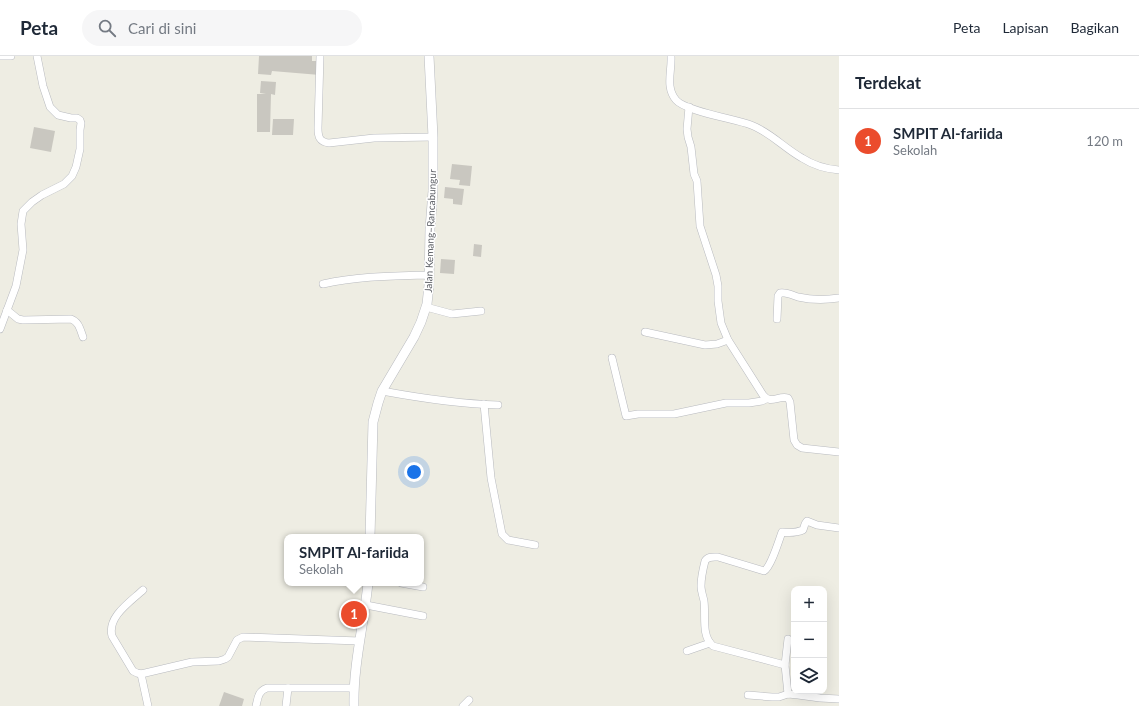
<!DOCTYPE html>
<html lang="id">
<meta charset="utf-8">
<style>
:root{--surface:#fff;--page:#f6f6f7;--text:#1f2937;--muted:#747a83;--line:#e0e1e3;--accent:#eb4c2c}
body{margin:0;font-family:Lato,sans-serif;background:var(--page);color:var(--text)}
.controls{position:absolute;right:12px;bottom:12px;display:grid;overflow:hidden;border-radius:8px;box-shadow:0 4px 16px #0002}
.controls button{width:36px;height:36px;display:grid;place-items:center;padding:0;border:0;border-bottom:1px solid var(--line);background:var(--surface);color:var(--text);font:20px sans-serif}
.you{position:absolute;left:414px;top:416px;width:14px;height:14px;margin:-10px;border:3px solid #fff;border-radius:50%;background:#1a73e8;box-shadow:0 0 0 6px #1a73e833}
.badge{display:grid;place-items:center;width:26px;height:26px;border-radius:50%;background:var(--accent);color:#fff;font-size:13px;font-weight:700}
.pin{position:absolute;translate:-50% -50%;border:2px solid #fff;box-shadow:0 1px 4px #0006}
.popup{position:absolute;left:284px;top:478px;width:140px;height:52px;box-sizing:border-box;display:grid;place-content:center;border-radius:8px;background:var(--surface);filter:drop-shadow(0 1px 3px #0005);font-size:13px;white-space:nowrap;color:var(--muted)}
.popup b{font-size:15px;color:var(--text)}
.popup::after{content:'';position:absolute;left:50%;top:100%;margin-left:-8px;border:8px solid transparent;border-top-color:var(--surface)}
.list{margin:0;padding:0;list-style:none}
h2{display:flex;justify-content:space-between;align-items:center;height:52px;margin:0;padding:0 16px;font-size:17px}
h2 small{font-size:13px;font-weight:400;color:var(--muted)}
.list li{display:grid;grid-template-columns:26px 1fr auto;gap:12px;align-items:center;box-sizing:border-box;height:64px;padding:0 16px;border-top:1px solid var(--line)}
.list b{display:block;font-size:15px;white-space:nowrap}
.list p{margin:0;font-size:13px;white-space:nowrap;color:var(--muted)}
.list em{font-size:13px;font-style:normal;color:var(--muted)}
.icon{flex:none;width:22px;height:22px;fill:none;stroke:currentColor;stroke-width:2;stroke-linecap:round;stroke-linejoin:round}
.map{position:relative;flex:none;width:839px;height:650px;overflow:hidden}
header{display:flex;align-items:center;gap:24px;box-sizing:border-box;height:56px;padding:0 20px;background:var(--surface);border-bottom:1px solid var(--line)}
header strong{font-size:19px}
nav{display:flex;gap:22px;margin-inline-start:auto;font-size:14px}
.search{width:280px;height:36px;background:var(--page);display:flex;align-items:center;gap:10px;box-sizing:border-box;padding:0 14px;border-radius:22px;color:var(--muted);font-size:15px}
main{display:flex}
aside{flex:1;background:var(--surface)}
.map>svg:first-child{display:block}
.building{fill:#c9c7c0}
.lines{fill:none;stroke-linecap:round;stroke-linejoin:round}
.minor-casing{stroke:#b8babf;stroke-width:8}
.tertiary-casing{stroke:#b8babf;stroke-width:10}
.minor{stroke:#fff;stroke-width:7}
.tertiary{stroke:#fff;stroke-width:9}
.labels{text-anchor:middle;stroke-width:3;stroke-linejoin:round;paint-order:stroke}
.street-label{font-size:10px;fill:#5b5e64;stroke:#fff}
</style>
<header>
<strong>Peta</strong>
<div class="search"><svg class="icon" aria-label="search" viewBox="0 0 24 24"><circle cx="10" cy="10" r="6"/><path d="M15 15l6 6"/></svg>Cari di sini</div>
<nav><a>Peta</a><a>Lapisan</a><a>Bagikan</a></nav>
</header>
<main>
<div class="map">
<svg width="839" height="650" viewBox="0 0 839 650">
<rect width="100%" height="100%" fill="#eeede3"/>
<g class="building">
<path d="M 259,0 L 312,0 L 312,5 L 320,5 L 320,19 L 272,15 L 271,19 L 258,18 Z"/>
<path d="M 261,25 L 276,26 L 275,39 L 271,38 L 270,76 L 257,76 L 257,38 L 266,38 L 260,37 Z"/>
<path d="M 273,63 L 294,63 L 293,79 L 272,79 Z"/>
<path d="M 34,71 L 55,75 L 51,96 L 30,92 Z"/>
<path d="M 452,108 L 472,110 L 470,130 L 459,129 L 460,124 L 450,123 Z"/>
<path d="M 445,131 L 464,133 L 462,149 L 453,148 L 453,143 L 444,142 Z"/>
<path d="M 474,188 L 482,189 L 481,201 L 473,200 Z"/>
<path d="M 441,203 L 455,204 L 454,218 L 440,217 Z"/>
<path d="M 224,636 L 244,643 L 242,650 L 219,650 Z"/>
</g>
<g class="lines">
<g class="minor-casing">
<g id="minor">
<path d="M 0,0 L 11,0"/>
<path d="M 320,0 L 318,72 C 318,80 319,86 329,87 L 374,82 L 433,81"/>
<path d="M 671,0 C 672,15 665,31 676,44 C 685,55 735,63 751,69 C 770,76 784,92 802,102 C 813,109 826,113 839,114"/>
<path d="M 689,51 L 687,73 L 688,81 L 691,91 L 694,118 L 697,125 L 700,170 L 716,219 L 718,230 L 718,245 L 721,267 L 728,284 L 763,339 C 771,349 778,339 788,342 L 790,346 L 794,384 L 797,389 L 802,392 L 839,396"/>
<path d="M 323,228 C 358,220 394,220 429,219"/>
<path d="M 426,251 L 452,258 L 481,255"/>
<path d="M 7,254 L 18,263 L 23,264 L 71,263 C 79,266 80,273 83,281"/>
<path d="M 777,263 L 778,240 L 780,237 C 786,236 792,239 798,241 C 811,244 826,244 839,242"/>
<path d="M 0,273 L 16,230 L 23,194 L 21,168 L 23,155 L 32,146 L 42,139 L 64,128 L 72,120 L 76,111 L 80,93 L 80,74 L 81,67 L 80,64 L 77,62 L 71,62 L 58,59 L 50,51 L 43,30 L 37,0"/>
<path d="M 645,276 L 705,289 L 717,288 L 728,284"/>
<path d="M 612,302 L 626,360 L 638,358 L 674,358 L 726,347 L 749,347 L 762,345 L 766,343"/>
<path d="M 382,335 C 420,342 459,348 498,349"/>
<path d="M 484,348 L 491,422 L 502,478 L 508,484 L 535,489"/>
<path d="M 401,527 L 423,531"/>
<path d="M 143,534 C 130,546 107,561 112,580 L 133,615 L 137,617 L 141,618 L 192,606 L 219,605 L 225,603 L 228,601 L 237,584 L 243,581 L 360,585"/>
<path d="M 366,549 L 423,560"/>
<path d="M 687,595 L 710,587"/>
<path d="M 785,609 L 713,590 C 701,580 706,560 704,545 C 703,540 701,535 701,530 C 701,521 703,513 705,505 C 708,500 713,501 718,501 L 764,515 C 771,511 779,484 782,476 C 790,477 796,477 803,474 L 805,468 L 807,465 L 817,469 L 839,472"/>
<path d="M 141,618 L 148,650"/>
<path d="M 788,638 L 785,609 L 788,583"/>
<path d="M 748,639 L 772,641 L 779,641 L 788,638 L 798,639 L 820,642 L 839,643"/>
<path d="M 256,650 C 258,642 258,635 267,632 L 354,632"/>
<path d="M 286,650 L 288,632"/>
<path d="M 463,650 L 469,644"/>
</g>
</g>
<g class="tertiary-casing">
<g id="tertiary">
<path d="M 370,481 L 373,366 L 378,347 L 382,335 L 414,281 L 421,266 L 427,248 L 429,229 L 430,173 L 433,135 L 433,81 L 429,0"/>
<path d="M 354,650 C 353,609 364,568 368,527"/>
</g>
</g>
<use href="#minor" class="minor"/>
<use href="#tertiary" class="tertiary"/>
</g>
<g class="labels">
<g class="street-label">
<text transform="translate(430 175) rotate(-88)" y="4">Jalan Kemang–Rancabungur</text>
</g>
</g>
</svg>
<div class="controls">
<button>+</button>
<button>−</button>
<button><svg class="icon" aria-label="layers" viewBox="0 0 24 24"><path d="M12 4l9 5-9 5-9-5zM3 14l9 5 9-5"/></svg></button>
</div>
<div class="you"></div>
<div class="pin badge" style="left:354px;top:558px">1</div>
<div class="popup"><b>SMPIT Al-fariida</b>Sekolah</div>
</div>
<aside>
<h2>Terdekat<small></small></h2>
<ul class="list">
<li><span class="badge">1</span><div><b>SMPIT Al-fariida</b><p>Sekolah</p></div><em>120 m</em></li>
</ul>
</aside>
</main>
